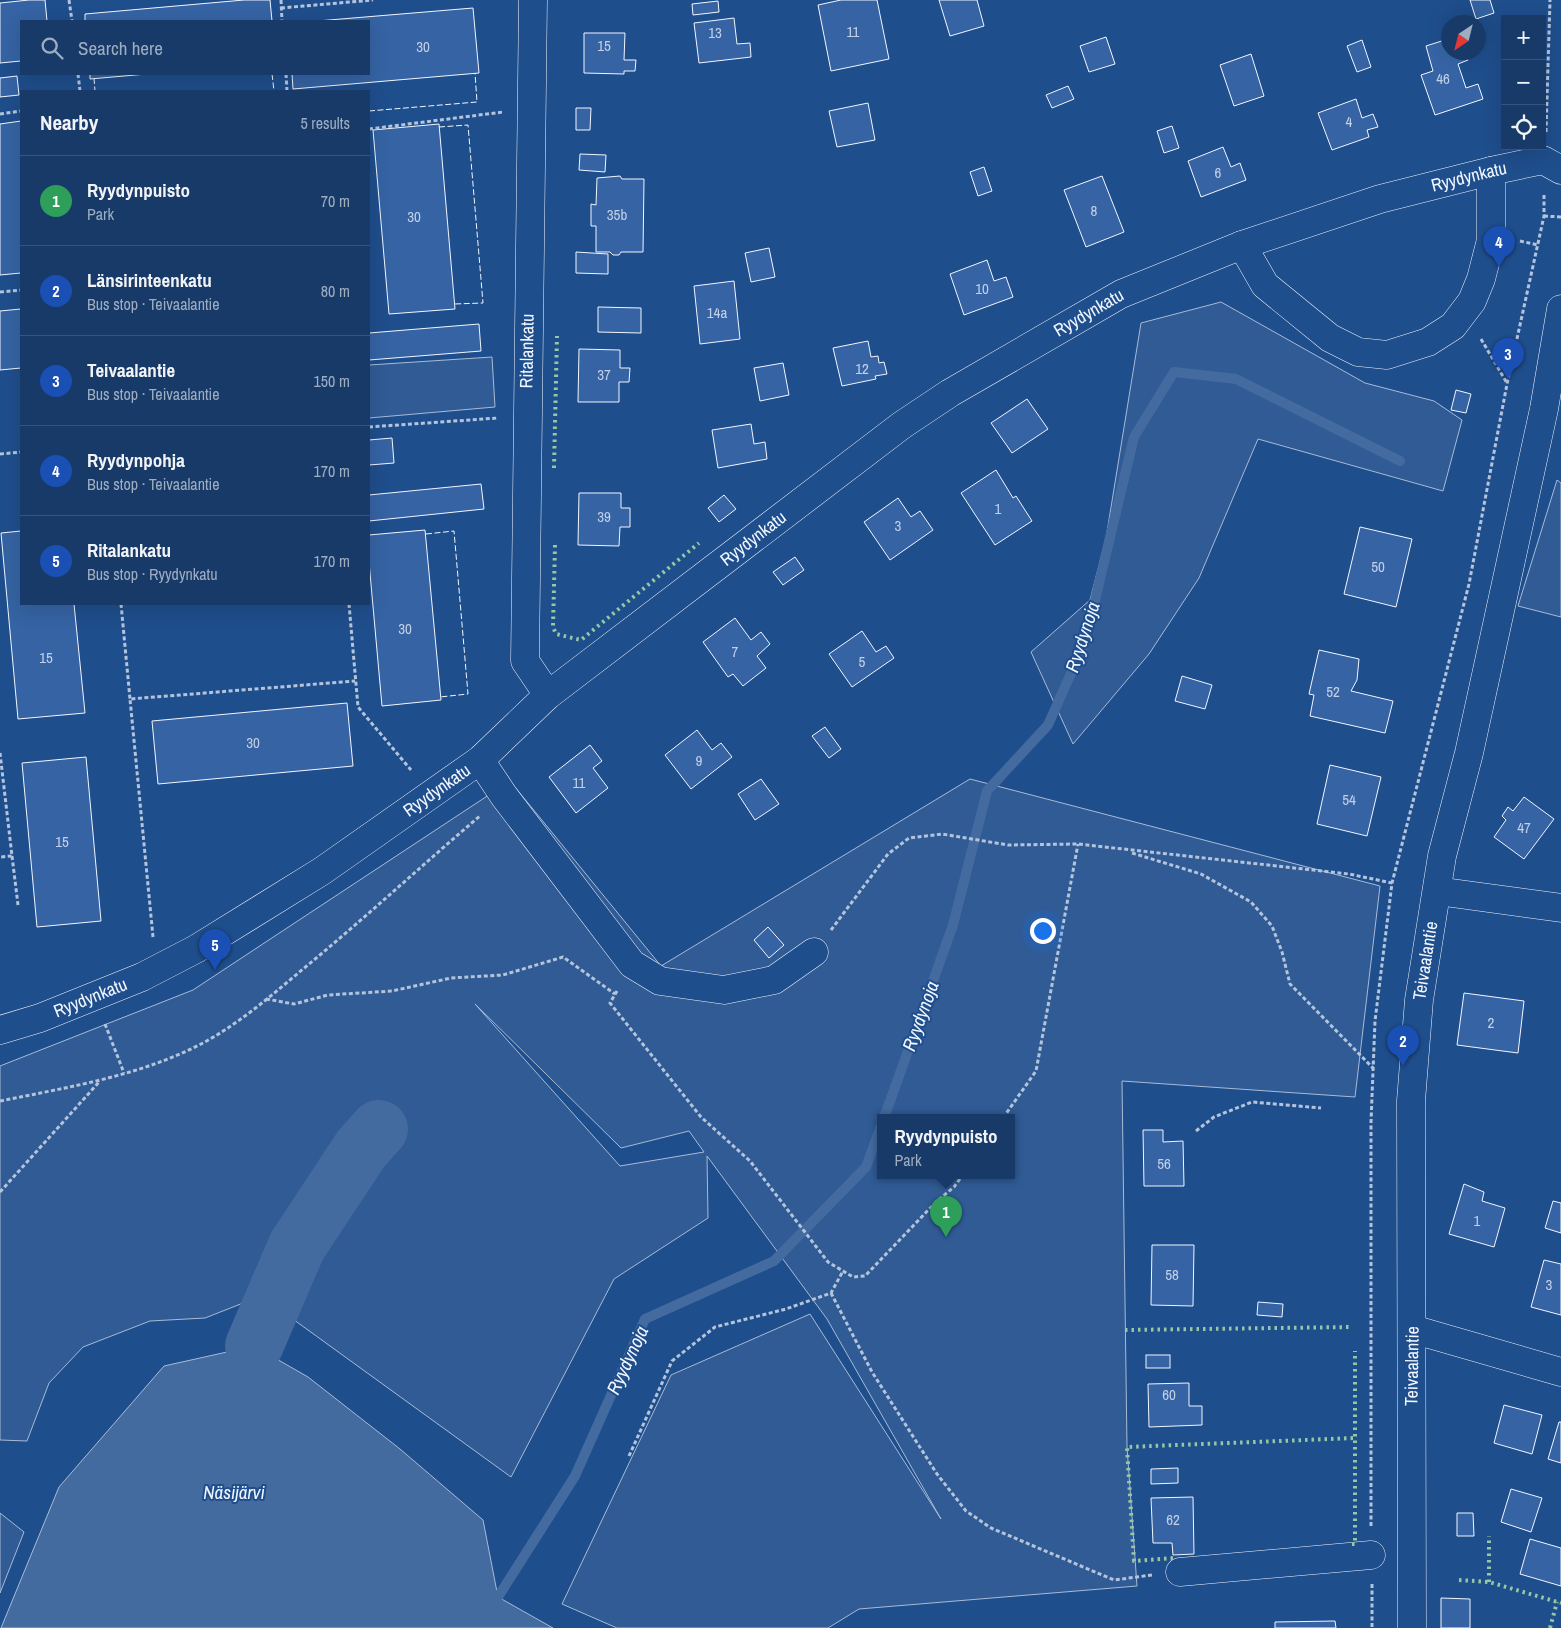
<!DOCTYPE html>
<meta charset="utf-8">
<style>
:root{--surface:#173a69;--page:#20416f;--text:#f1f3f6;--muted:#9eadc0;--line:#36547d;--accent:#e69b98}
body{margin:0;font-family:"Archivo Narrow",sans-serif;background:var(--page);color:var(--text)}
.controls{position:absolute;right:15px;top:15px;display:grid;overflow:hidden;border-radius:0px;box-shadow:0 5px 20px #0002}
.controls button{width:45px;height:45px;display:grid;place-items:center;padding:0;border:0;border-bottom:1px solid var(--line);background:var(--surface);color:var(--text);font:25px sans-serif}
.compass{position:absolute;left:1441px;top:15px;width:45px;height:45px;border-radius:50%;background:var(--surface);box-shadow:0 5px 20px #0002;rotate:215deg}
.you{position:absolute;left:1042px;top:930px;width:18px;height:18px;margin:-12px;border:4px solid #fff;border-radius:50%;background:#1a73e8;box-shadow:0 0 0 8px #1a73e833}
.badge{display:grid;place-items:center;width:32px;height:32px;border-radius:50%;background:var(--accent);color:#fff;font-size:16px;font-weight:700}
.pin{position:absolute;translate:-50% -41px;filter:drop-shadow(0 1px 2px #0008)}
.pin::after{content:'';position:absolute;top:26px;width:18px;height:15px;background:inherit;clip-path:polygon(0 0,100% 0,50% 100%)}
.popup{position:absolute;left:877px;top:1114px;width:138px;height:65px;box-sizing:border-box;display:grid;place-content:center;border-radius:0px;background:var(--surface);filter:drop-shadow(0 1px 4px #0005);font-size:16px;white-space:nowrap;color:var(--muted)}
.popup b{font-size:19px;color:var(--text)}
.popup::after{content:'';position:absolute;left:50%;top:100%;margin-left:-10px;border:10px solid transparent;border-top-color:var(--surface)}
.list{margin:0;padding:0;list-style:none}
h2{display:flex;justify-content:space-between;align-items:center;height:65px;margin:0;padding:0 20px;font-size:21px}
h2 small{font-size:16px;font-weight:400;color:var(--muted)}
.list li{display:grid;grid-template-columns:32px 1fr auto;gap:15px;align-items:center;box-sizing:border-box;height:90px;padding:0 20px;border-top:1px solid var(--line)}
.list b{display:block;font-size:19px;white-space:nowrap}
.list p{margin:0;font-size:16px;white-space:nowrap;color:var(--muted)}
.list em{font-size:16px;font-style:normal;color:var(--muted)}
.icon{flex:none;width:28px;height:28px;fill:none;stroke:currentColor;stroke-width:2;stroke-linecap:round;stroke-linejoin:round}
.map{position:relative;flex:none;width:1561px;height:1628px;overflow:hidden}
.search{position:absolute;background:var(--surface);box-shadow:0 5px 20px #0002;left:20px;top:20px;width:350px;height:55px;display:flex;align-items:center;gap:12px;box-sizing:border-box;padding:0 18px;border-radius:0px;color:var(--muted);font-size:19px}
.panel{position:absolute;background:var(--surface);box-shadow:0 5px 20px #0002;left:20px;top:90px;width:350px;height:515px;border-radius:0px}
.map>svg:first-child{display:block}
.built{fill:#305b95;stroke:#a8bbd7;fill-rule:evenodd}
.water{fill:#446ba0;stroke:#a8bbd7}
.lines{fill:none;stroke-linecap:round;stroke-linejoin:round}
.stream{stroke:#446ba0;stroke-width:10}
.river{stroke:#446ba0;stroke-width:58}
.building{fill:#3563a3;stroke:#f2f6ff}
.minor-casing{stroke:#f2f6ff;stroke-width:29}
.major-casing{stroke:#f2f6ff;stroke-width:29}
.path{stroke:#b3c4dc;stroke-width:3;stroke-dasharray:4 2.5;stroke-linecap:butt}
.minor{stroke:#1f4e8c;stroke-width:28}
.major{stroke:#1f4e8c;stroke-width:28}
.hedge{stroke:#97c8a6;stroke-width:4;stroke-dasharray:2.5 4;stroke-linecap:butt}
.fence{stroke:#f2f6ff;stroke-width:1;stroke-dasharray:6 2.5;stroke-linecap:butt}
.labels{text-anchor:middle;stroke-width:4;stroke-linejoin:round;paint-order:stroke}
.number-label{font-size:15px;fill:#c3d1e8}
.street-label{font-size:18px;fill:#f2f6ff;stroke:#1f4e8c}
.water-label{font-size:19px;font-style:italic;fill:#f2f6ff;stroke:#1f4e8c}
</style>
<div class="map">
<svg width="1561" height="1628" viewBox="0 0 1561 1628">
<rect width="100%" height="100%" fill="#1f4e8c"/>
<g class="built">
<path d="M 1221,302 L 1365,383 L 1434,401 L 1462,420 L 1443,491 L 1258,439 L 1199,578 L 1149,654 L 1073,744 L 1031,652 L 1090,600 L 1106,538 L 1141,323 Z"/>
<path d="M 492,357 L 495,407 L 369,418 L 369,365 Z"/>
<path d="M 1557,480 L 1561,483 L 1561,617 L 1518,606 Z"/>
<path d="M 970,779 L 1380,886 L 1355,1097 L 1122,1081 L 1127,1447 L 1137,1586 L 859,1609 L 828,1628 L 617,1628 L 562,1604 L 671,1375 L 810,1314 L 941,1519 L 827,1319 L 707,1156 L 708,1218 L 614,1279 L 511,1477 L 261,1296 L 205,1318 L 150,1321 L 83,1347 L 49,1383 L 27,1441 L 0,1440 L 0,1066 L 193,990 L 510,781 L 661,966 ZM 475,1004 L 621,1148 L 689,1131 L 704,1152 L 620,1166 ZM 881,1118 L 1011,1118 L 1011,1176 L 881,1176 Z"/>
<path d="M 0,1513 L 24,1532 L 0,1593 Z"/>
</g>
<path class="water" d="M 254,1346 L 308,1377 L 400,1449 L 483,1520 L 498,1597 L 553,1628 L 1,1628 L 59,1487 L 164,1366 Z"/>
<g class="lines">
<g class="stream">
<path d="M 884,1118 L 953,925 L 987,791 L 1048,725 L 1085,642 L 1134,437 L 1174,372 L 1236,379 L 1400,461"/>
<path d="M 498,1597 L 575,1476 L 645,1319 L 774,1261 L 866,1167 L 881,1126"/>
</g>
<path class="river" d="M 254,1346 L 297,1246 L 361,1149 L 379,1129"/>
</g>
<g class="building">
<path d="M 29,0 L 45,0 L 47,21 L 21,21 L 21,61 L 0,63 L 0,3 Z"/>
<path d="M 244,0 L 270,0 L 272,21 L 85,21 L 85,14 Z"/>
<path d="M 841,0 L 877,0 L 889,59 L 831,71 L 818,5 Z"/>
<path d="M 939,0 L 977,0 L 984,26 L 950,36 Z"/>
<path d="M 1470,0 L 1490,0 L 1494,13 L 1476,19 Z"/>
<path d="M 718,1 L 719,12 L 693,15 L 692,4 Z"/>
<path d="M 473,8 L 479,73 L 293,89 L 292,74 L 369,74 L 369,21 L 317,21 Z"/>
<path d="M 734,18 L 737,44 L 750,43 L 751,57 L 699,63 L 694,23 Z"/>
<path d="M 584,33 L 625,33 L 624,60 L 636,60 L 635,71 L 624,71 L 624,74 L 584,73 Z"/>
<path d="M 1106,37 L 1115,64 L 1089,72 L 1080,46 Z"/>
<path d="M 1448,39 L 1448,52 L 1466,52 L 1468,60 L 1458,64 L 1466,88 L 1478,84 L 1483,99 L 1435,115 L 1421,75 L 1433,71 L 1426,46 Z"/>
<path d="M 1362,40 L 1371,67 L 1357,72 L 1347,46 Z"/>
<path d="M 1251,54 L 1264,96 L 1234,106 L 1220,65 Z"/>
<path d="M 90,74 L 147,74 L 90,79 Z"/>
<path d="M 17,76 L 19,95 L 0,97 L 0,78 Z"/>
<path d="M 1068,86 L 1074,99 L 1052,108 L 1046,95 Z"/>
<path d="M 1356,99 L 1362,118 L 1373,114 L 1378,127 L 1367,130 L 1369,137 L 1332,150 L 1318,113 Z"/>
<path d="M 868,103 L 875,140 L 837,147 L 829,111 Z"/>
<path d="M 576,108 L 591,108 L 590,130 L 576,130 Z"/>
<path d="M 21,121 L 21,273 L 0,275 L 0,124 Z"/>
<path d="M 439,124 L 455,309 L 389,314 L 373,130 Z"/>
<path d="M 1172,126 L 1179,148 L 1164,153 L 1157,131 Z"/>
<path d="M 1223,147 L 1231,167 L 1240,163 L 1246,180 L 1201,197 L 1188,161 Z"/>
<path d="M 580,154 L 606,155 L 605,172 L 579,170 Z"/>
<path d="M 984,167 L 992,191 L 978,196 L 970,172 Z"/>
<path d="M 620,176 L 622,179 L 644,179 L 643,252 L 621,252 L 619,255 L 613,255 L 610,252 L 596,252 L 596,226 L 591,226 L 591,204 L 596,205 L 597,178 Z"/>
<path d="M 1102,176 L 1124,232 L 1086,247 L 1064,190 Z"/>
<path d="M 769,248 L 775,277 L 751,282 L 745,253 Z"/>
<path d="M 576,252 L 608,254 L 608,274 L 576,273 Z"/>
<path d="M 987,260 L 994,281 L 1006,277 L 1013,297 L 964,315 L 950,274 Z"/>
<path d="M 734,281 L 740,339 L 700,344 L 694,286 Z"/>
<path d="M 598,307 L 641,308 L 641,333 L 598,332 Z"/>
<path d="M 21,309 L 21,368 L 0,370 L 0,311 Z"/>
<path d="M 479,324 L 481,351 L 369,360 L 369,333 Z"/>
<path d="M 868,341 L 871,357 L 878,356 L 879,363 L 884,362 L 887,374 L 875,376 L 876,379 L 842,386 L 833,348 Z"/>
<path d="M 579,349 L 620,350 L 620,368 L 630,368 L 629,382 L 619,382 L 619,402 L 578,402 Z"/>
<path d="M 783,363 L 789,395 L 760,401 L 754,368 Z"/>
<path d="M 1456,390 L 1471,394 L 1466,413 L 1451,410 Z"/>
<path d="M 1027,399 L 1048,429 L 1012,453 L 991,423 Z"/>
<path d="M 751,424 L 754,444 L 765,442 L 767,459 L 718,468 L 712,430 Z"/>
<path d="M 392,438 L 394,463 L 369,465 L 369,440 Z"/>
<path d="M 996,470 L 1013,498 L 1016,496 L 1032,521 L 995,545 L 961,493 Z"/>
<path d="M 481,484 L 484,509 L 369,521 L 369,495 Z"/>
<path d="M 579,493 L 621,493 L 621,508 L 630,508 L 630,527 L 620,527 L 619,546 L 578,545 Z"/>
<path d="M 724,495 L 736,509 L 719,522 L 708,508 Z"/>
<path d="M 898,498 L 911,517 L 920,511 L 933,530 L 890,560 L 864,522 Z"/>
<path d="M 1360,527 L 1412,539 L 1396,607 L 1344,594 Z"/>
<path d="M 425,530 L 441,700 L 382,706 L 369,562 L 369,535 Z"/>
<path d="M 21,531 L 21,604 L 74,604 L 85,713 L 18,719 L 1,533 Z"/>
<path d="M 795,557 L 804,570 L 783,585 L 773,572 Z"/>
<path d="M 735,618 L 751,640 L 761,632 L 770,644 L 757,656 L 766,668 L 743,686 L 733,674 L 728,677 L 703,642 Z"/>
<path d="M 862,631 L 876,652 L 886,646 L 894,658 L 852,687 L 829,654 Z"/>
<path d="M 1319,650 L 1359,659 L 1357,680 L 1351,691 L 1393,701 L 1385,733 L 1310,716 L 1314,695 L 1309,694 Z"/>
<path d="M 1182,676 L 1212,685 L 1205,709 L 1175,701 Z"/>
<path d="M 347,703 L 353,766 L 158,784 L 152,721 Z"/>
<path d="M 825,727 L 841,749 L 829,758 L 812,736 Z"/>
<path d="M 697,730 L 712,750 L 721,743 L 732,757 L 691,789 L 665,755 Z"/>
<path d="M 590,745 L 602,761 L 593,768 L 608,788 L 576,813 L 549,777 Z"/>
<path d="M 86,757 L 101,921 L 37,927 L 22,763 Z"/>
<path d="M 1330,765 L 1381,777 L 1367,836 L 1317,824 Z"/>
<path d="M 761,779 L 779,804 L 755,820 L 738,794 Z"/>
<path d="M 1524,797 L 1554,819 L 1524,859 L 1494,837 L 1506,820 L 1502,816 L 1508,807 L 1513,811 Z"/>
<path d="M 768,927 L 784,945 L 769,958 L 754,940 Z"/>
<path d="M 1464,993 L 1524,1001 L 1518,1053 L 1457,1045 Z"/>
<path d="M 1143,1130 L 1163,1130 L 1163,1142 L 1183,1141 L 1184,1186 L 1144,1186 Z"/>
<path d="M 1464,1184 L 1484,1192 L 1482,1201 L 1505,1208 L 1494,1247 L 1449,1234 Z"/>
<path d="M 1553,1201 L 1561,1203 L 1561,1233 L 1545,1228 Z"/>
<path d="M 1152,1245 L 1194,1245 L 1193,1306 L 1151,1305 Z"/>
<path d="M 1544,1260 L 1561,1264 L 1561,1315 L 1531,1307 Z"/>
<path d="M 1258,1302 L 1283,1304 L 1282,1317 L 1257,1315 Z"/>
<rect x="1146" y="1355" width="24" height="13"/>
<path d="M 1189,1383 L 1189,1406 L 1202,1406 L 1202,1425 L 1149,1427 L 1148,1384 Z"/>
<path d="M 1504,1405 L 1542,1415 L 1532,1454 L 1494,1443 Z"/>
<path d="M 1559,1422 L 1561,1422 L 1561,1463 L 1548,1459 Z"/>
<path d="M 1178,1468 L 1178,1483 L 1151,1484 L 1151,1469 Z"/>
<path d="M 1511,1489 L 1542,1498 L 1531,1532 L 1501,1522 Z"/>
<path d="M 1193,1497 L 1194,1554 L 1173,1555 L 1172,1543 L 1153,1543 L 1151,1498 Z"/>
<path d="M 1457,1513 L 1473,1513 L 1474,1536 L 1457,1536 Z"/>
<path d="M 1530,1539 L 1561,1548 L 1561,1586 L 1520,1574 Z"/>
<path d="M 1441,1598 L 1470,1599 L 1470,1628 L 1441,1628 Z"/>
<path d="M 1335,1621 L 1336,1628 L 1275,1628 L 1275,1622 Z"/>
</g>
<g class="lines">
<g class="minor-casing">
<g id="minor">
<path d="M 533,0 L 525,661 L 548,695"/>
<path d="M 1242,245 L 1265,285 L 1330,338 L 1358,352 L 1387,355 L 1428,342 L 1453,326 L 1472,301 L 1481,279 L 1491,240 L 1491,171"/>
<path d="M 480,760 L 504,796 L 632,964 L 660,981 L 724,990 L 774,980 L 814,952"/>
<path d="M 1437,891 L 1561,908"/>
<path id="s1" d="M 0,1030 L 40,1018 L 142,977 L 196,949 L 322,871 L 480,760 L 548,695 L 902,425 L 950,393 L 1121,294 L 1242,245 L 1380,199 L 1491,171 L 1543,160 L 1561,170"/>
<path d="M 1412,1329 L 1561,1372"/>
<path d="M 1180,1572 L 1371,1555"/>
</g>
</g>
<g class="major-casing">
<g id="major">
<path id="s2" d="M 1412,1628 L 1411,1101 L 1419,1000 L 1442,856 L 1469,753 L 1544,409 L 1561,309"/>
</g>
</g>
<g class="path">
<path d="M 69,0 L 72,21"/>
<path d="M 281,0 L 282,21"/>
<path d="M 281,8 L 373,0"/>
<path d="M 78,74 L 80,91"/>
<path d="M 286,74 L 287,91"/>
<path d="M 0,114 L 21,111"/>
<path d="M 369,129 L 503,112"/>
<path d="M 1546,132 L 1550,0"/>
<path d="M 1544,216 L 1561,217"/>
<path d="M 1520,241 L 1538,245"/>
<path d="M 0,292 L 21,290"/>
<path d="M 1481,339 L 1507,383"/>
<path d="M 369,427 L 498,418"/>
<path d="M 0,454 L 21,452"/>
<path d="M 121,604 L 130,699"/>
<path d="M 349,604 L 358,707 L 411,770"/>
<path d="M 0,753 L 12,856 L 0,857"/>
<path d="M 1132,853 L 1201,874 L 1251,902 L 1272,926 L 1282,952 L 1290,984 L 1373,1068"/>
<path d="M 12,856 L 18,905"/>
<path d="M 831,930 L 888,854 L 909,838 L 942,834 L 1008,845 L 1078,844 L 1349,874 L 1392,883"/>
<path d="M 153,937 L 130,699 L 355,681"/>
<path d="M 617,991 L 610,1003 L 701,1117 L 750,1161 L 828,1262 L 853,1277 L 865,1276 L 936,1202 L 954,1187 L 962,1176"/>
<path d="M 266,999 L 294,1004 L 328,995 L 392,991 L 451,978 L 503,975 L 563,957 L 615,994"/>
<path d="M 105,1024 L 124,1073"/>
<path d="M 0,1101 C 69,1087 140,1076 203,1043 C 240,1023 272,995 303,969 C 364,919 421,866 481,815"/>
<path d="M 1003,1118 L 1036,1071 L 1078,844"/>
<path d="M 1196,1131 L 1214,1117 L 1252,1102 L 1321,1108"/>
<path d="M 0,1192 L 100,1081"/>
<path d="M 831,1293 L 872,1372 L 937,1474 L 966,1511 L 991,1528 L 1114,1580 L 1152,1575"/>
<path d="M 629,1456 L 672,1361 L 715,1327 L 786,1309 L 831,1293 L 843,1271"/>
<path d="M 1371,1526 L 1371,1122 L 1375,1021 L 1392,883 L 1469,584 L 1507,384 L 1544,216 L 1544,195"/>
<path d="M 1372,1584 L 1372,1628"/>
</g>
<use href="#minor" class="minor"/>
<use href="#major" class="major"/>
<g class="hedge">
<path d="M 554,468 L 557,336"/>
<path d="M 555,545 L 553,627 L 556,634 L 581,640 L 699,543"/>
<path d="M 1125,1330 L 1352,1327"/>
<path d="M 1352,1544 L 1355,1544 L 1355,1351"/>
<path d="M 1173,1558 L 1134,1561 L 1127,1447 L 1355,1438"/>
<path d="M 1459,1580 L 1489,1582 L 1561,1603"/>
<path d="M 1489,1582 L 1489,1536"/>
<path d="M 1550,1628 L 1557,1602"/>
</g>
<g class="fence">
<path d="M 272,74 L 274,91"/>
<path d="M 94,78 L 95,91"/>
<path d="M 369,111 L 477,102 L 475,73"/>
<path d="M 439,127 L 468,125 L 483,303 L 454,304"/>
<path d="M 426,534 L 454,531 L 468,694 L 440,697"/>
</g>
</g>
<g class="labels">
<g class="number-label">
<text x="853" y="37">11</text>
<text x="715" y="38">13</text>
<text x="604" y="51">15</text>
<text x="423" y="52">30</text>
<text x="1443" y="84">46</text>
<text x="1349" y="127">4</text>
<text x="1218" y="178">6</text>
<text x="1094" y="216">8</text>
<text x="617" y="220">35b</text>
<text x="414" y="222">30</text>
<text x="982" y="294">10</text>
<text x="717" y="318">14a</text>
<text x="862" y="374">12</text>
<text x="604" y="380">37</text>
<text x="998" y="514">1</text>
<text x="604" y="522">39</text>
<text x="898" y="531">3</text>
<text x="1378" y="572">50</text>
<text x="405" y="634">30</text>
<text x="735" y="657">7</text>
<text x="46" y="663">15</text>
<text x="862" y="667">5</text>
<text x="1333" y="697">52</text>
<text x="253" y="748">30</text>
<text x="699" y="766">9</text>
<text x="579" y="788">11</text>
<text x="1349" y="805">54</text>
<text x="1524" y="833">47</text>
<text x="62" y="847">15</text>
<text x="1491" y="1028">2</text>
<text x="1164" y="1169">56</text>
<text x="1477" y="1226">1</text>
<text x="1172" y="1280">58</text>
<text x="1549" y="1290">3</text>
<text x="1169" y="1400">60</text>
<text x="1173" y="1525">62</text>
</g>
<g class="street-label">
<text dy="6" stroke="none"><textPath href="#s1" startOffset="1716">Ryydynkatu</textPath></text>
<text dy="6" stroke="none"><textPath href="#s1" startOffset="1311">Ryydynkatu</textPath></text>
<text transform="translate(527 351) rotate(-89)" y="6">Ritalankatu</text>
<text dy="6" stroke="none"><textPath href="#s1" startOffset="906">Ryydynkatu</textPath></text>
<text dy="6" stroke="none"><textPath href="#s1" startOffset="501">Ryydynkatu</textPath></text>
<text dy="6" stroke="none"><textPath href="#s2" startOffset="668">Teivaalantie</textPath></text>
<text dy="6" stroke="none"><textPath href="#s1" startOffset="96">Ryydynkatu</textPath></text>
<text transform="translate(1412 1366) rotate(-89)" y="6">Teivaalantie</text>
</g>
<g class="water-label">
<text transform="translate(1082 637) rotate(-72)" y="7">Ryydynoja</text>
<text transform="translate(920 1016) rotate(-70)" y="7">Ryydynoja</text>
<text transform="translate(627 1360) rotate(-65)" y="7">Ryydynoja</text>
<text x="234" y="1499">Näsijärvi</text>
</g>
</g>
</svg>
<div class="controls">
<button>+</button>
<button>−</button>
<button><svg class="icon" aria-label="locate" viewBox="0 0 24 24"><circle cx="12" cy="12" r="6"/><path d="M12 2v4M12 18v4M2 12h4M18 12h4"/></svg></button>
</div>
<svg class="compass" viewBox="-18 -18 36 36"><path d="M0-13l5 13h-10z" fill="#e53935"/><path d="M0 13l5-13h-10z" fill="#9eadc0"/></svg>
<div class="you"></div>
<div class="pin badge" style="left:946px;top:1237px;background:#2e9e5b">1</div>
<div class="popup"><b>Ryydynpuisto</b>Park</div>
<div class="pin badge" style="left:1403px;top:1066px;background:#1a4fb4">2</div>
<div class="pin badge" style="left:1508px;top:379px;background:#1a4fb4">3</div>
<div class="pin badge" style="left:1499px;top:267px;background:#1a4fb4">4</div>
<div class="pin badge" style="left:215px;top:970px;background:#1a4fb4">5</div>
<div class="search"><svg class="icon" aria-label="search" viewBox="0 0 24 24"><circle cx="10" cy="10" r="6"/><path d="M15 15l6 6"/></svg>Search here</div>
<section class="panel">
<h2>Nearby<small>5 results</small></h2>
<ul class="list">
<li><span class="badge" style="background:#2e9e5b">1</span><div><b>Ryydynpuisto</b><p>Park</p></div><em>70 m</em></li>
<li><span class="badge" style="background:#1a4fb4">2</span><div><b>Länsirinteenkatu</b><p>Bus stop · Teivaalantie</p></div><em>80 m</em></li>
<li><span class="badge" style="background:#1a4fb4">3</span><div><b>Teivaalantie</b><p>Bus stop · Teivaalantie</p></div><em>150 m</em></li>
<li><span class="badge" style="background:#1a4fb4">4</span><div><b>Ryydynpohja</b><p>Bus stop · Teivaalantie</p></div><em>170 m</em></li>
<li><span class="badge" style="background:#1a4fb4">5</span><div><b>Ritalankatu</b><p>Bus stop · Ryydynkatu</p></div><em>170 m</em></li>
</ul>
</section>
</div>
